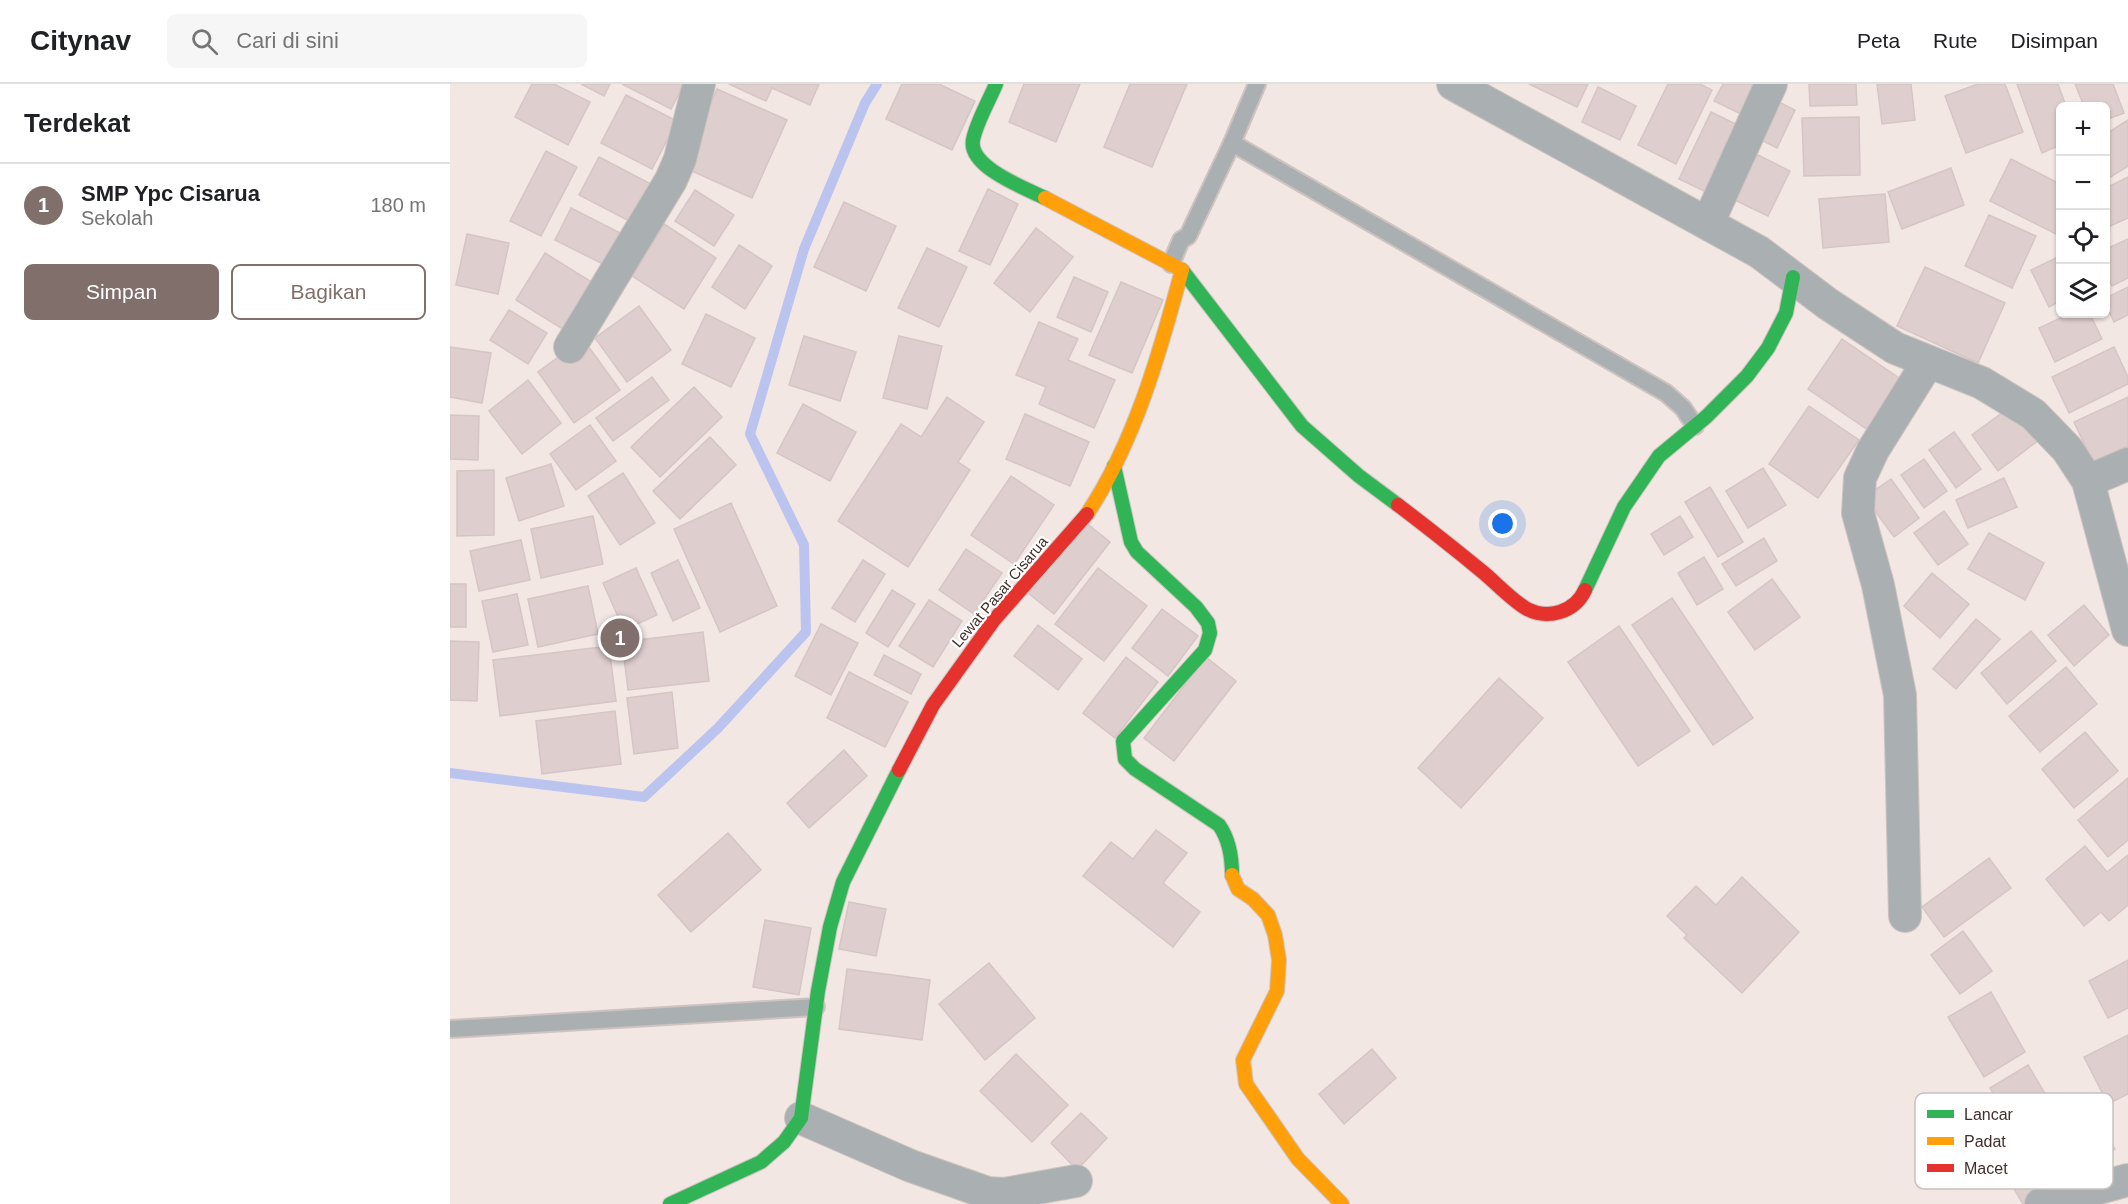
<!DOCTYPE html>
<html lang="id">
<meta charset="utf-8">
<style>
:root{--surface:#fff;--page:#f6f6f6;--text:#202124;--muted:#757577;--line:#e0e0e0;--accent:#816f6b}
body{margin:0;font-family:Arial,sans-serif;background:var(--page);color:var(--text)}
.controls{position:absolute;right:18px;top:18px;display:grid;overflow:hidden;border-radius:9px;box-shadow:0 2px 4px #0004}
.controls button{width:54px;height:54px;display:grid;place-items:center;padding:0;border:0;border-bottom:2px solid var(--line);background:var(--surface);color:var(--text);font:30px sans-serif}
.you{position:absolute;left:1053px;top:440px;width:21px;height:21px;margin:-15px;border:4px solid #fff;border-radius:50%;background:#1a73e8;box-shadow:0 0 0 9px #1a73e833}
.badge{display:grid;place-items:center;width:39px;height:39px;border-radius:50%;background:var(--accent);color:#fff;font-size:20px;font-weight:700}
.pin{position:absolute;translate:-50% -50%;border:3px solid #fff;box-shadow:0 2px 6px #0006}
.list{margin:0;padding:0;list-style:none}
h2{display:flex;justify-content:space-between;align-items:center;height:78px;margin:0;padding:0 24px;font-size:26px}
h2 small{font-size:20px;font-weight:400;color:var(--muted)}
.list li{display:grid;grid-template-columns:39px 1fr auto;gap:18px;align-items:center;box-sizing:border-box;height:84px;padding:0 24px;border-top:2px solid var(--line)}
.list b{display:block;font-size:22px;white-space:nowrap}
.list p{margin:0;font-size:20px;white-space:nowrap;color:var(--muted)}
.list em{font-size:20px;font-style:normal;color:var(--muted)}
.actions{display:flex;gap:12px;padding:18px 24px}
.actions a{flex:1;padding:14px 0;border:2px solid var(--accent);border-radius:9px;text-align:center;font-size:21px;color:var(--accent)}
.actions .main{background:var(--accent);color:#fff}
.icon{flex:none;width:33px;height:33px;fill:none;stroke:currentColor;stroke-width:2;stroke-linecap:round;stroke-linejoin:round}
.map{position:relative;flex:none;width:1678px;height:1120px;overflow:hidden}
header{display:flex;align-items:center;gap:36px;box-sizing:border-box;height:84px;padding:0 30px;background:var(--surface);border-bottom:2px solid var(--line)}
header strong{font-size:28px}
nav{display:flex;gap:33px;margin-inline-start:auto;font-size:21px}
.search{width:420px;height:54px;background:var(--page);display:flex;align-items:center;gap:15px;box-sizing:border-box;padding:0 21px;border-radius:9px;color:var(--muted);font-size:22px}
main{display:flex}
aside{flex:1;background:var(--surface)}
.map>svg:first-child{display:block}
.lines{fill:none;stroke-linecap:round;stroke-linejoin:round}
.stream{stroke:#bbc3ef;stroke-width:10}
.building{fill:#dfcece;stroke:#d5c5c5;stroke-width:1.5}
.lane-casing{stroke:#cec3c0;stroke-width:20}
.street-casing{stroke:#cec3c0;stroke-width:34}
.fast-casing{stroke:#cec3c0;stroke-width:16}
.slow-casing{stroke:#cec3c0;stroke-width:16}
.jam-casing{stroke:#cec3c0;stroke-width:16}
.lane{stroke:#aab0b1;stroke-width:16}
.street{stroke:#aab0b1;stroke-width:32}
.fast{stroke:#30b455;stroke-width:14}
.slow{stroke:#ff9f0a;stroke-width:14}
.jam{stroke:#e5322d;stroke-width:14}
.labels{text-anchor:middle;stroke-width:4.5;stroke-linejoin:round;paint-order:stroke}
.street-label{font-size:15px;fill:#432f2a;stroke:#fff}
.key{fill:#fff;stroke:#c7c1bf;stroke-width:1.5}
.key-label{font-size:16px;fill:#432f2a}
</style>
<header>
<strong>Citynav</strong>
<div class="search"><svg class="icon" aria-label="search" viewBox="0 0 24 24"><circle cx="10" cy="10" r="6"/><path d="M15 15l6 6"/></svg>Cari di sini</div>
<nav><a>Peta</a><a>Rute</a><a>Disimpan</a></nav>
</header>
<main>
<aside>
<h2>Terdekat<small></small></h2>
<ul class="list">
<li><span class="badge">1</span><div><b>SMP Ypc Cisarua</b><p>Sekolah</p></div><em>180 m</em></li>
</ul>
<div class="actions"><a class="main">Simpan</a><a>Bagikan</a></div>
</aside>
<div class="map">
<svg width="1678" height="1120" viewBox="0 0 1678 1120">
<rect width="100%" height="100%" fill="#f3e7e4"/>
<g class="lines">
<path class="stream" d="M 0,689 L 194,713 L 268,644 L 356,548 L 354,461 L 300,350 L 354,165 L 415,19 L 427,0"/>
</g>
<g class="building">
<path d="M 82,0 L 104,0 L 140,18 L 118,61 L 65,33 Z"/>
<path d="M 131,0 L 160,0 L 154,12 Z"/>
<path d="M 172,0 L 234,0 L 221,25 Z"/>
<path d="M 279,0 L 369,0 L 360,21 L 322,4 L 316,17 Z"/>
<path d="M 452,0 L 489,0 L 525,17 L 502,66 L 436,35 Z"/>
<path d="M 574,0 L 630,0 L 606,58 L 559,38 Z"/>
<path d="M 680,0 L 737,0 L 702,83 L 654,63 Z"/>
<path d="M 1079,0 L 1138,0 L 1127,23 Z"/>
<path d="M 1218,0 L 1250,0 L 1262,6 L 1226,80 L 1188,61 Z"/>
<path d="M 1273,0 L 1313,0 L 1297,33 L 1264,17 Z"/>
<path d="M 1359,0 L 1406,0 L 1407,21 L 1360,22 Z"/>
<path d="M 1427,0 L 1461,0 L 1465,36 L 1432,40 Z"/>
<path d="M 1528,0 L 1555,0 L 1573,48 L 1516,69 L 1495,12 Z"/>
<path d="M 1567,0 L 1608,0 L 1616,22 L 1610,22 L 1610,61 L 1592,69 Z"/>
<path d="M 1625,0 L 1663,0 L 1674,29 L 1656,36 L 1656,22 L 1634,22 Z"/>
<path d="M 1148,3 L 1186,22 L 1170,56 L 1132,38 Z"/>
<path d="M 267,5 L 337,36 L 302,114 L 233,83 Z"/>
<path d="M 176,11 L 227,37 L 202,85 L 151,59 Z"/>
<path d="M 1321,14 L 1345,26 L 1327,64 L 1303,52 Z"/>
<path d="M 1261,28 L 1294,44 L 1262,111 L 1229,95 Z"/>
<path d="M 1409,33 L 1410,91 L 1354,92 L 1352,34 Z"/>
<path d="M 1678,36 L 1678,82 L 1656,96 L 1656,50 Z"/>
<path d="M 1298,66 L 1340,87 L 1318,132 L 1276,112 Z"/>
<path d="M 96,67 L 127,83 L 91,152 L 60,137 Z"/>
<path d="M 149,73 L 203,101 L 183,139 L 129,111 Z"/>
<path d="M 1561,75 L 1610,100 L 1610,140 L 1606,150 L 1540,117 Z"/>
<path d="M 1501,84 L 1514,121 L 1452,145 L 1438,108 Z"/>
<path d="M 1678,93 L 1678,134 L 1656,144 L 1656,104 Z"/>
<path d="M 538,105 L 568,120 L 540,181 L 509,167 Z"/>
<path d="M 245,106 L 284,131 L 264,162 L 225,137 Z"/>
<path d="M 1435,110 L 1439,158 L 1373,164 L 1369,115 Z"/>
<path d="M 394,118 L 446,142 L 416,207 L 364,183 Z"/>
<path d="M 121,124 L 178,153 L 161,184 L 105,156 Z"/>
<path d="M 1539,131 L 1586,152 L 1562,204 L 1515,182 Z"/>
<path d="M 214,140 L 266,174 L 234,225 L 182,192 Z"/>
<path d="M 586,144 L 623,173 L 580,228 L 544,199 Z"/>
<path d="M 17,150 L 59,159 L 48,210 L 6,201 Z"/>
<path d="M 1678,155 L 1678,194 L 1662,202 L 1656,189 L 1656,165 Z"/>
<path d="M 289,161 L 322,182 L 295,225 L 262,203 Z"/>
<path d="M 477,164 L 517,183 L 489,243 L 448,224 Z"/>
<path d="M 95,169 L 148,202 L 119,249 L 66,216 Z"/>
<path d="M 1610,172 L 1610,217 L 1599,223 L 1581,186 Z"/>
<path d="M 1475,183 L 1555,219 L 1528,279 L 1447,242 Z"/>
<path d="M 624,193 L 658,208 L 641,248 L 607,233 Z"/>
<path d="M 671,198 L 713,216 L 682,289 L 639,271 Z"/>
<path d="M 1678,203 L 1678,231 L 1664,238 L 1656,221 L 1656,214 Z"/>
<path d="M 189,222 L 221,266 L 177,298 L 145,254 Z"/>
<path d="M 59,226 L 97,249 L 78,280 L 40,256 Z"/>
<path d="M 256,230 L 305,254 L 281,303 L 232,280 Z"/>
<path d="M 1619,230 L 1640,230 L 1652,255 L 1605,278 L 1589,244 Z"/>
<path d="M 589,238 L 628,255 L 618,276 L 665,296 L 644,344 L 589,320 L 596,303 L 566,291 Z"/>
<path d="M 354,252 L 406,268 L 390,317 L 339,301 Z"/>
<path d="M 449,252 L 492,262 L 477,325 L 433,314 Z"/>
<path d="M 133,255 L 170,306 L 124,339 L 88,288 Z"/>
<path d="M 1392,255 L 1452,296 L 1418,346 L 1358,305 Z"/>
<path d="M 0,263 L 41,269 L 32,319 L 0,313 Z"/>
<path d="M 1664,263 L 1678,293 L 1678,300 L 1619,329 L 1602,293 Z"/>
<path d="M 202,293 L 219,316 L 163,357 L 146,334 Z"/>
<path d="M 78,296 L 111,339 L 72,370 L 39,327 Z"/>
<path d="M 244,303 L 272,333 L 210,393 L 181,363 Z"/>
<path d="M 497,313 L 534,338 L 508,378 L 520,386 L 458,483 L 388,437 L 451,340 L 471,353 Z"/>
<path d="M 1678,313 L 1678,362 L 1643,378 L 1624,338 Z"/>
<path d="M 353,320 L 406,348 L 380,397 L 327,369 Z"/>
<path d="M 1564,320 L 1589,356 L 1548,387 L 1522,351 Z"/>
<path d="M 1359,322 L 1409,356 L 1368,414 L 1319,380 Z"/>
<path d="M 575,330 L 639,358 L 620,402 L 556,375 Z"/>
<path d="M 0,331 L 29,332 L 28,376 L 0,375 Z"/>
<path d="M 140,341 L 166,377 L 126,406 L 100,370 Z"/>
<path d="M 1504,348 L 1531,385 L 1506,404 L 1479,366 Z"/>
<path d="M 260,353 L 286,381 L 230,435 L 203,407 Z"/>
<path d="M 1474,375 L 1497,407 L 1474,424 L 1451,391 Z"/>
<path d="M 101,380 L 114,422 L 69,437 L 56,394 Z"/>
<path d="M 1313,384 L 1336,421 L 1298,444 L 1276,407 Z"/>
<path d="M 44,386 L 44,451 L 7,452 L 7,387 Z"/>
<path d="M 173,389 L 205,439 L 170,461 L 138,412 Z"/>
<path d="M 561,392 L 604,421 L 564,480 L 521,451 Z"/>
<path d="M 1554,394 L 1567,423 L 1518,444 L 1506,416 Z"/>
<path d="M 1441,395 L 1469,434 L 1444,453 L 1415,413 Z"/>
<path d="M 1260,403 L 1293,458 L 1268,473 L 1235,418 Z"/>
<path d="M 281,419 L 327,522 L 270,548 L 224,445 Z"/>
<path d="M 1494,427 L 1518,460 L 1488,481 L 1464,449 Z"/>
<path d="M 143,432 L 153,480 L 91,494 L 81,445 Z"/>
<path d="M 1230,432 L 1243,453 L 1214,471 L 1201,450 Z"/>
<path d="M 634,437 L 660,458 L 604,530 L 578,509 Z"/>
<path d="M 1539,449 L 1594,479 L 1575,516 L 1518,485 Z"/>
<path d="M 1314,454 L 1327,477 L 1286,502 L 1272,480 Z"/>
<path d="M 71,456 L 80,496 L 29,507 L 20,467 Z"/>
<path d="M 516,465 L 552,489 L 524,530 L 489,506 Z"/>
<path d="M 1254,473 L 1273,505 L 1247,521 L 1228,489 Z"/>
<path d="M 228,476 L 250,524 L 223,537 L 201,489 Z"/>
<path d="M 413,476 L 435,490 L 405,538 L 382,524 Z"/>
<path d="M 186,484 L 207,531 L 174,546 L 153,499 Z"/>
<path d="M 648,484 L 697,522 L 654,577 L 605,540 Z"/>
<path d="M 1482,489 L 1519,520 L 1490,554 L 1454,522 Z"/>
<path d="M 1322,495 L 1350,533 L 1305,566 L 1278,528 Z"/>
<rect x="0" y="500" width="16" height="43"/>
<path d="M 138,502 L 148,550 L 88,563 L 78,515 Z"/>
<path d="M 442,506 L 465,520 L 438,563 L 416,549 Z"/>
<path d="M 67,510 L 78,561 L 43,568 L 32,517 Z"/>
<path d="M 1222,514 L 1303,634 L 1263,661 L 1182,541 Z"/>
<path d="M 479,516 L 512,537 L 483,583 L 449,562 Z"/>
<path d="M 1634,521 L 1659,551 L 1624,582 L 1598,551 Z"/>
<path d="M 712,525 L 748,552 L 718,592 L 682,564 Z"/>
<path d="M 1526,535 L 1550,555 L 1506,605 L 1483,585 Z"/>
<path d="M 371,540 L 408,559 L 381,611 L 345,592 Z"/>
<path d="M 588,541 L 632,575 L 608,606 L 564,572 Z"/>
<path d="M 1169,542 L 1240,647 L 1188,682 L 1118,578 Z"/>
<path d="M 1581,547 L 1606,577 L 1557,620 L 1531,589 Z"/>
<path d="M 253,548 L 259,597 L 178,606 L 172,558 Z"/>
<path d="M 0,557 L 29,558 L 27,617 L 0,616 Z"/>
<path d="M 159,562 L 166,617 L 50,632 L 43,576 Z"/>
<path d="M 434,571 L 471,590 L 461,610 L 424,591 Z"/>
<path d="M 676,573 L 708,598 L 665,654 L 633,629 Z"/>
<path d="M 756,573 L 786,597 L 724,677 L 694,654 Z"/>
<path d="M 1616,583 L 1647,620 L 1590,668 L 1559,632 Z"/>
<path d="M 399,588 L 458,618 L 435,663 L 377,634 Z"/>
<path d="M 1049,594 L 1093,634 L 1011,724 L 968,684 Z"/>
<path d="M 222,608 L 228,664 L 184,670 L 177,614 Z"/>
<path d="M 165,627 L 171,680 L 92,690 L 86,637 Z"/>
<path d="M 1635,648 L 1668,687 L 1624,724 L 1592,685 Z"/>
<path d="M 394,666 L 417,692 L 359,744 L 337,719 Z"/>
<path d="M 1678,694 L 1678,756 L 1658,773 L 1628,736 Z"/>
<path d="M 706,746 L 737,769 L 713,799 L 750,828 L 723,863 L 633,792 L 661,758 L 683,775 Z"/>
<path d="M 278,749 L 311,786 L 241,848 L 208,811 Z"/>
<path d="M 1635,762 L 1657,788 L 1678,771 L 1678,821 L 1659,837 L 1651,828 L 1634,842 L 1596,795 Z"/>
<path d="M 1539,774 L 1561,804 L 1494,853 L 1472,823 Z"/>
<path d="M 1292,793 L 1349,848 L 1292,909 L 1234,854 L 1237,851 L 1217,832 L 1246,802 L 1266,821 Z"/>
<path d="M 399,818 L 436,825 L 426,872 L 389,865 Z"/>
<path d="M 315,836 L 361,844 L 349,911 L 303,903 Z"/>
<path d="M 1513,847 L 1542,887 L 1510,910 L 1481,871 Z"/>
<path d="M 1678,876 L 1678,924 L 1658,934 L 1639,897 Z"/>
<path d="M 539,879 L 585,934 L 535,976 L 489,920 Z"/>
<path d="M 397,885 L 480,896 L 472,956 L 389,945 Z"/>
<path d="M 1541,908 L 1575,968 L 1534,993 L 1498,933 Z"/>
<path d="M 1678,951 L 1678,1010 L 1658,1020 L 1634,973 Z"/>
<path d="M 922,965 L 946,994 L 894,1040 L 869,1010 Z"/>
<path d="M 566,970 L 618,1021 L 582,1058 L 530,1007 Z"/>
<path d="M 1578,981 L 1597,1013 L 1559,1036 L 1540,1004 Z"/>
<path d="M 1632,1009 L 1665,1065 L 1626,1088 L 1594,1031 Z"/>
<path d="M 631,1029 L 657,1054 L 627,1086 L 601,1059 Z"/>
<path d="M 1587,1039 L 1619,1093 L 1573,1120 L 1541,1066 Z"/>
</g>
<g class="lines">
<g class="lane-casing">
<g id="lane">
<path d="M 782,59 L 1216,309 L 1233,324 L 1245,342"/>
<path d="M 721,180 L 731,156 L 738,152 L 782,59 L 807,0"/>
<path d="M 0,945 L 366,923"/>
</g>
</g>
<g class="street-casing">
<g id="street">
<path d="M 1003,0 L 1309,168 L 1378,220 L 1445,264 L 1532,299 L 1583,330 L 1617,365 L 1638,397 L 1678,546"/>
<path d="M 1258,139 L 1321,0"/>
<path d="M 120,263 L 221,96 L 230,75 L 249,0"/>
<path d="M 1638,397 L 1678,380"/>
<path d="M 1455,832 L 1450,611 L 1428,501 L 1408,429 L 1410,394 L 1423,366 L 1478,278"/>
<path d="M 351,1034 L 461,1082 L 538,1109 L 554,1110 L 626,1097"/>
<path d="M 1591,1120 L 1678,1096"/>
</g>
</g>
<g class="fast-casing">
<g id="fast">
<path d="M 546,0 C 539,17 526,39 523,56 C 518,83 575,104 595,114"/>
<path d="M 732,186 L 852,342 L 909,392 L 948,421"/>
<path d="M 664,382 L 681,458 L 687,468 L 746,523 L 758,539 L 760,549 L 755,566 L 673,657 L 675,675 L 685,685 L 769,741 C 779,755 782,773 782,791"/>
<path d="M 1135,506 L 1174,423 L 1209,372 L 1256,333 L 1297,292 L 1318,264 L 1336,229 L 1343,193"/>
<path d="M 220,1120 L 311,1078 L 334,1058 L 351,1034 L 368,907 L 380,843 L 393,798 L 449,686"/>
</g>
</g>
<g class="slow-casing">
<g id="slow">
<path d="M 595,114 L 732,186 C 710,268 685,358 637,430"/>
<path d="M 782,791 L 788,805 L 803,815 L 818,831 L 825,851 L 829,876 L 827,907 L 793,976 L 796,1000 L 848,1075 L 892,1120"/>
</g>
</g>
<g class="jam-casing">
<g id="jam">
<path d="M 948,421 C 977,443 1006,466 1034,489 C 1047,500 1063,517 1077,525 C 1098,536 1125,528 1135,506"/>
<path d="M 449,686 L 483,621 L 544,536 L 637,430"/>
</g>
</g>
<use href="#lane" class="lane"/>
<use href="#street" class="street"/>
<use href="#fast" class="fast"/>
<use href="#slow" class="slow"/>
<use href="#jam" class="jam"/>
</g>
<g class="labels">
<g class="street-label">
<text transform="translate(550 508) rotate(-50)" y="5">Lewat Pasar Cisarua</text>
</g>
</g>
<rect x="1465" y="1009" width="198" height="96" rx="9" class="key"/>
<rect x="1477" y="1026" width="27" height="8" fill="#30b455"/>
<rect x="1477" y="1053" width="27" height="8" fill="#ff9f0a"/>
<rect x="1477" y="1080" width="27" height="8" fill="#e5322d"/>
<g class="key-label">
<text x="1514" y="1036">Lancar</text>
<text x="1514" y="1063">Padat</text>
<text x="1514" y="1090">Macet</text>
</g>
</svg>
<div class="controls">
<button>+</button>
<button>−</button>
<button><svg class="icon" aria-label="locate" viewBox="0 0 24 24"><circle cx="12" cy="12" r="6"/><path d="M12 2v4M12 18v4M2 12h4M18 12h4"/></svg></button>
<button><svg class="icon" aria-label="layers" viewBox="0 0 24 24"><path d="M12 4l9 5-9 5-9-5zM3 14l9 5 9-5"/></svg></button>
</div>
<div class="you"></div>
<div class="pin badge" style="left:170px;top:554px">1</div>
</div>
</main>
